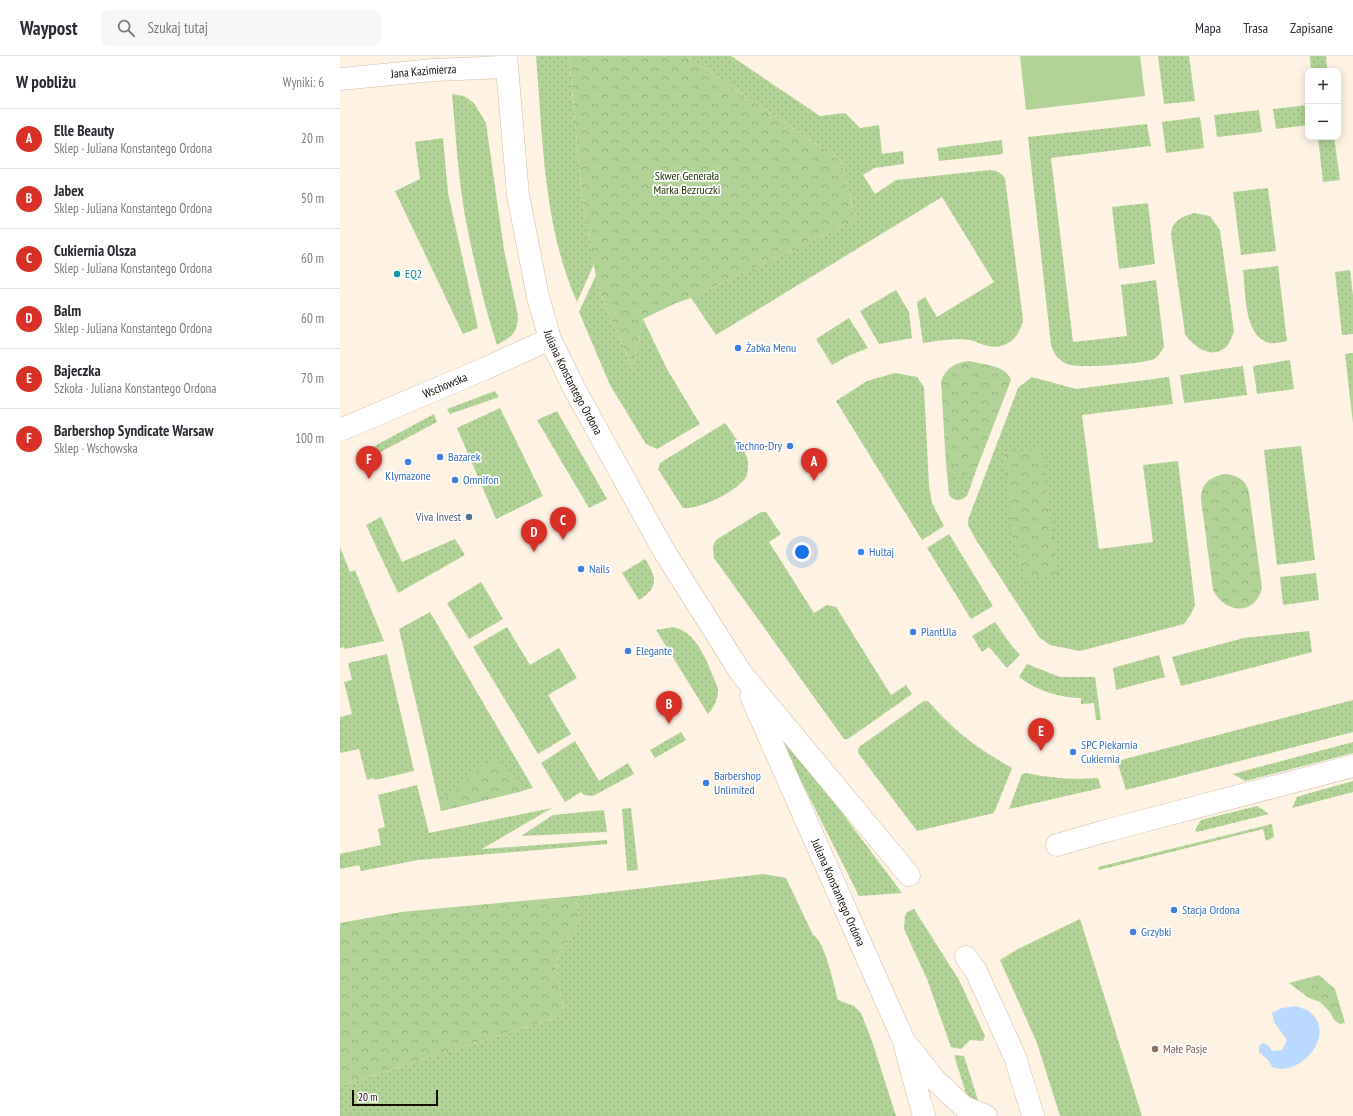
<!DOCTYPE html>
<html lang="pl">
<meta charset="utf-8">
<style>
:root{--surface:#fff;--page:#f7f7f7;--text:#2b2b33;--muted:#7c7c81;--line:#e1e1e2;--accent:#d93025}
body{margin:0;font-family:"PT Sans Narrow",sans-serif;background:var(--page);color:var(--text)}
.controls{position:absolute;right:12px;top:12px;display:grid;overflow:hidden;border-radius:8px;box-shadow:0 2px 10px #0003}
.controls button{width:36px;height:36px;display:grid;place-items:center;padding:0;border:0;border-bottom:1px solid var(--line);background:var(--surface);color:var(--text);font:20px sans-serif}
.scale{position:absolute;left:12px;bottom:10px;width:86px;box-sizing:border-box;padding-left:4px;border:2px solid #140d06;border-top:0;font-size:11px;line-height:14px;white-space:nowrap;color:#140d06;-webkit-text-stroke:3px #fff;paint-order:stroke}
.you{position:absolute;left:462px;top:496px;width:14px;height:14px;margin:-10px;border:3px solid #fff;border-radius:50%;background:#1a73e8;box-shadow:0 0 0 6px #1a73e833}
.badge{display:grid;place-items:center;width:26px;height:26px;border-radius:50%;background:var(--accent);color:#fff;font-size:13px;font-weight:700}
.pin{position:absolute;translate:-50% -33px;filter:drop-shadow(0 1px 2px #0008)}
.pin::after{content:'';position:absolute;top:21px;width:14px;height:12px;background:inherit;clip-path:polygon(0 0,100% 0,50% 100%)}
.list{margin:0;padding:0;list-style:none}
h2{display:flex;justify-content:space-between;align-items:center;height:52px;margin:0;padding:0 16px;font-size:17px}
h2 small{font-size:13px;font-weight:400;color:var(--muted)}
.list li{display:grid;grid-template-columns:26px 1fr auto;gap:12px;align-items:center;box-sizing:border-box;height:60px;padding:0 16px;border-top:1px solid var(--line)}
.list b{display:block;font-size:15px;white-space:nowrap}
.list p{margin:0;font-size:13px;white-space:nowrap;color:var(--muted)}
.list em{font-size:13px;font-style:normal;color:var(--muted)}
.icon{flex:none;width:22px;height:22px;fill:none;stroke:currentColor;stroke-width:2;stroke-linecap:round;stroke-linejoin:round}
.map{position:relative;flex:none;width:1013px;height:1060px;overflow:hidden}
header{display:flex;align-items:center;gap:24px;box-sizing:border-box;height:56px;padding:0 20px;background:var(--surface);border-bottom:1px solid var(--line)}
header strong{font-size:19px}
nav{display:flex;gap:22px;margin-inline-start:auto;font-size:14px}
.search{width:280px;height:36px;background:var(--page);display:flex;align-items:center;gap:10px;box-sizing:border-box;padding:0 14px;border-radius:8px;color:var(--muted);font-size:15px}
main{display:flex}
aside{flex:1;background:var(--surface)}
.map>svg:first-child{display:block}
.grass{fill:url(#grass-dots)}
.forest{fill:url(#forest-crowns)}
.pitch{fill:#b1d395}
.water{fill:#b9dafe}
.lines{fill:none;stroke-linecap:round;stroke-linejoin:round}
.street-casing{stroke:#d0bca5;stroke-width:23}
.secondary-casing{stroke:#d0bca5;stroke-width:23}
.street{stroke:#fff;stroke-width:22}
.secondary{stroke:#fff;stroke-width:22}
.culture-dot{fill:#0f9aa8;stroke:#fff;stroke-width:1.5}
.shop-dot{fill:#3f7fe0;stroke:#fff;stroke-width:1.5}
.service-dot{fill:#5c6f8a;stroke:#fff;stroke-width:1.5}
.education-dot{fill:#8d6e63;stroke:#fff;stroke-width:1.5}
.labels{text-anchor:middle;stroke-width:3.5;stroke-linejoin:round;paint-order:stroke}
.street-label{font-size:12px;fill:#140d06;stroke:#fff}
.park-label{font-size:12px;fill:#233a07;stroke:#fff}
.culture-label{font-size:12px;fill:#0d838f;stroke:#fff;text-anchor:start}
.shop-label{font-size:12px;fill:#366cbe;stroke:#fff;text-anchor:start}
.service-label{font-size:12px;fill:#4e5e75;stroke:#fff;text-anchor:end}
.education-label{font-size:12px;fill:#785e54;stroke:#fff;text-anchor:start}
</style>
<header>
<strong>Waypost</strong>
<div class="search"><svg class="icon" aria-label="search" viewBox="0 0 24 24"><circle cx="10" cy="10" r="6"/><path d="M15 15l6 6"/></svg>Szukaj tutaj</div>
<nav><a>Mapa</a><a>Trasa</a><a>Zapisane</a></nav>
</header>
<main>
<aside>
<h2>W pobliżu<small>Wyniki: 6</small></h2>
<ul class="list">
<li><span class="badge">A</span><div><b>Elle Beauty</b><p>Sklep · Juliana Konstantego Ordona</p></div><em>20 m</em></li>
<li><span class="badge">B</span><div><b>Jabex</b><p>Sklep · Juliana Konstantego Ordona</p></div><em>50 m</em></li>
<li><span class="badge">C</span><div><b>Cukiernia Olsza</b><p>Sklep · Juliana Konstantego Ordona</p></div><em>60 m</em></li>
<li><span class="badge">D</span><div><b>Balm</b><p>Sklep · Juliana Konstantego Ordona</p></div><em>60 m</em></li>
<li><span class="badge">E</span><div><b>Bajeczka</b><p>Szkoła · Juliana Konstantego Ordona</p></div><em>70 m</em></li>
<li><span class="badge">F</span><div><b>Barbershop Syndicate Warsaw</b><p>Sklep · Wschowska</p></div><em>100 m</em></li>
</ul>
</aside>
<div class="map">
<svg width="1013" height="1060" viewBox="0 0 1013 1060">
<defs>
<pattern id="grass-dots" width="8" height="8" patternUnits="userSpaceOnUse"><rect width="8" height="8" fill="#b1d395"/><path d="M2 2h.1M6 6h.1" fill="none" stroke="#97b47f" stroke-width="1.8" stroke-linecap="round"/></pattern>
<pattern id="forest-crowns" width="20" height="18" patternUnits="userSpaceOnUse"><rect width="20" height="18" fill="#b1d395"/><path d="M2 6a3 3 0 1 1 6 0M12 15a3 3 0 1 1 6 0" fill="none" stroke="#97b47f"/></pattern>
</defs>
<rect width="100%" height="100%" fill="#fef2e3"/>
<g class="grass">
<path d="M 196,0 L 229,0 L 242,142 L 254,208 L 237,246 C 203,169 203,82 196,0 Z"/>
<path d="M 347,0 L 391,0 L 480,60 L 505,57 L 520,72 L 539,69 L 542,98 L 563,95 L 564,108 L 534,112 L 523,119 L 535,138 L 556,124 L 650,114 C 656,114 661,117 665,122 L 683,264 C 680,281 666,294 648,290 C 642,289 636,285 630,284 C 615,282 598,285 583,287 L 577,246 L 585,241 L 597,261 L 654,226 L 602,141 L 376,279 L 351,242 L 516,164 L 501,105 Z"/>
<path d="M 818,0 L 849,0 L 855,45 L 824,48 Z"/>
<path d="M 970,0 L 986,0 L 987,15 L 971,15 Z"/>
<path d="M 112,38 L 124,40 L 134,47 L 146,67 L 164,194 L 178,260 C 177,279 172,280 157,289 C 144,249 134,206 126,165 C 118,123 116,80 112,38 Z"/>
<path d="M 968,49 L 968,69 L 936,73 L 933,53 Z"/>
<path d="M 919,54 L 922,76 L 877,81 L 874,59 Z"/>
<path d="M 860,61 L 864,92 L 826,97 L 822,66 Z"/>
<path d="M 807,68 L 811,90 L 711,102 L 733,286 L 787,280 L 781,229 L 816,224 L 824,291 C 821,295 819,300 814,303 C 803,308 738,313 727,308 C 718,304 714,298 711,289 L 688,81 Z"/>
<path d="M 978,81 L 994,81 L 1000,124 L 983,126 Z"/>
<path d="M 103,82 L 108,137 L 138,272 L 123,278 L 55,135 L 80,123 L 75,86 Z"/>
<path d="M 662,84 L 663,98 L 599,105 L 597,92 Z"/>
<path d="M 928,132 L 936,195 L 901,199 L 893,136 Z"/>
<path d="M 808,147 L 815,208 L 779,213 L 772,151 Z"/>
<path d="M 854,157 L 870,160 L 880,174 L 894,276 C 892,280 890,286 887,290 C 872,305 854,291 845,278 L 831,179 C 832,165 841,161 854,157 Z"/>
<path d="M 938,210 L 947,285 C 942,286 934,288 929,287 C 903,279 906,236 903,214 Z"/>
<path d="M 1010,214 L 1013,240 L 1013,278 L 1002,279 L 995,216 Z"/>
<path d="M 256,219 L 258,232 L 293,314 L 303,263 L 327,313 L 360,368 L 317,393 L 306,388 L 270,329 L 239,256 Z"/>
<path d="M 556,234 L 569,256 L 572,282 L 539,288 L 520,255 Z"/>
<path d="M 509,262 L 528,292 L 508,300 L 492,309 L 476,283 Z"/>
<path d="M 1013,297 L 1013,367 L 1005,298 Z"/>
<path d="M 950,304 L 954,333 L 917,338 L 913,310 Z"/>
<path d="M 903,310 L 907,339 L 844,347 L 840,319 Z"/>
<path d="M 555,317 L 577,321 L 584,331 L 589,430 L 592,447 L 604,470 L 582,484 L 496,345 L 527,325 Z"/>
<path d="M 692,321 L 736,333 L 829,321 L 833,348 L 742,359 L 759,493 L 813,486 L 803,409 L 838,405 L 855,549 L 851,558 L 844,568 L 740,595 L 710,589 L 699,581 L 636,484 L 628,469 L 628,464 L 678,332 Z"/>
<path d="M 155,335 L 159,341 L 110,358 L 107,353 Z"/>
<path d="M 160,352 L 203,440 L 156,463 L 117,372 Z"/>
<path d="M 217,355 L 267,443 L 249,452 L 197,364 Z"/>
<path d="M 94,358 L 97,366 L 33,400 L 29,393 Z"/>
<path d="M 385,367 C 391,376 407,395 408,406 C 408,409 408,416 407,419 C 401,434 359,454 343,452 L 318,413 L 320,407 Z"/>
<path d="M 961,390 L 975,504 L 937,509 L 924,394 Z"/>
<path d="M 606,408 C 613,421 627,422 637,412 L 627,440 C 621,445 614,446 609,439 Z"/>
<path d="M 421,456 L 426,456 L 441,478 L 429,486 L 474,557 L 487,549 L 496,551 L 551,639 L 566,629 L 572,638 L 508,683 L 504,683 L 374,502 L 373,490 L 376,484 Z"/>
<path d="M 41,461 L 62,506 L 115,483 L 125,499 L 58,537 L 26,469 Z"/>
<path d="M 609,478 L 653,550 L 631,563 L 587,492 Z"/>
<path d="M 0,491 L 10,516 L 15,514 L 44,585 L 5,593 L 4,591 L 0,592 Z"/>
<path d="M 305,503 C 317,522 319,531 299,544 L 282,517 Z"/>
<path d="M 976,517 L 979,544 L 943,549 L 940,521 Z"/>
<path d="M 141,526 L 163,563 L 129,583 L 107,547 Z"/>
<path d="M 90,556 L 193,732 L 101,755 L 59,573 Z"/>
<path d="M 655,566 L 671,589 L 680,599 L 667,612 L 649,591 L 642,596 L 632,580 Z"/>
<path d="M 167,571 L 190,609 L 219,592 L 237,622 L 208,639 L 231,678 L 198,698 L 133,591 Z"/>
<path d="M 333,571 C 359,576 368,610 378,632 C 379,640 374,652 368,658 L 316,574 Z"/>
<path d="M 969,575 L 972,596 L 841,630 L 832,601 L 904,582 Z"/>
<path d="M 47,598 L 74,715 L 35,724 L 34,722 L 27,724 L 19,693 L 0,697 L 0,661 L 12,658 L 4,626 L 12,624 L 8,607 Z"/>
<path d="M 819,599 L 825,621 L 776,634 L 773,612 Z"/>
<path d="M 687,608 L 720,621 L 755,621 L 761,664 L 756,664 L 754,647 L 741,648 L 741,642 C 719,642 696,634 679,621 Z"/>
<path d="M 1013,644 L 1013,676 L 786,734 L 777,705 Z"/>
<path d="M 584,645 L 588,645 C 615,676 637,692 672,712 L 654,757 L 577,775 L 518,697 L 519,691 Z"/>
<path d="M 437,670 L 562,837 L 519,840 L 435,673 Z"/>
<path d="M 341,676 L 346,684 L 315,702 L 310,694 Z"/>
<path d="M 235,685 L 259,725 L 288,707 L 294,718 L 253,740 L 244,739 L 241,736 L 225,746 L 201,707 Z"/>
<path d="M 1013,686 L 1013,697 L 905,725 L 893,718 Z"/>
<path d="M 686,717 C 711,722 732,724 758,722 L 761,732 L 669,753 L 682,718 Z"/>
<path d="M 1013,725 L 1013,736 L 952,752 L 957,741 L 963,739 Z"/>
<path d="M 77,729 L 89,777 L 212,752 L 142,793 L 267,784 L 267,788 L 78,804 L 21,815 L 19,809 L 0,813 L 0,798 L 41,789 L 38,773 L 45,771 L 38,739 Z"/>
<path d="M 917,750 L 929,758 L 857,776 L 855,774 L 861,764 Z"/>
<path d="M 291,752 L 298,814 L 287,815 L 282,753 Z"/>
<path d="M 264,754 L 267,776 L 181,780 L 213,759 Z"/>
<path d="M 932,768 L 934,781 L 926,785 L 923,773 L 759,814 L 758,811 Z"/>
<path d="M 423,818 L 446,822 L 473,879 C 485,885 494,930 498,944 L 514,950 L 521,957 L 532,985 L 556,1060 L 0,1060 L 0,1030 L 225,959 L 216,915 L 218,899 L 229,885 L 239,866 L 237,840 Z"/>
<path d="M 574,853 L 619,924 L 645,980 L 643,985 L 630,984 L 621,993 L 611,991 L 587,923 L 564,873 L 565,860 L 567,856 Z"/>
<path d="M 740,863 L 802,1060 L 720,1060 L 697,987 L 660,904 L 678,893 Z"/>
<path d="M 614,999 L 624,1000 L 643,1060 L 633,1060 Z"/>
</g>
<g class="forest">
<path d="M 229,0 L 347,0 L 501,105 L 516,164 L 351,242 L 336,247 L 303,263 L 293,314 L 258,232 L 242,142 Z"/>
<path d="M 630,305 C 644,309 666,309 671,324 L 637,412 C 627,423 613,421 606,408 L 601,325 C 606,312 616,306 630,305 Z"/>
<path d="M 701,393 L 718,519 L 689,523 L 676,506 L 664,397 Z"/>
<path d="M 885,418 C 898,420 905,423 909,436 L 922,532 C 915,560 885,558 873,534 L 861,443 C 861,427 870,421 885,418 Z"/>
<path d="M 154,699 L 183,735 L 101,755 L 100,748 Z"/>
<path d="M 237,840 L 239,866 L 229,885 L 218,899 L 216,914 L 225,959 L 0,1030 L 0,867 L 61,856 Z"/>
<path d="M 979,919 L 995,933 L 1005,967 L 1000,968 L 994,964 L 990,956 L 980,946 L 969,942 L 949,927 Z"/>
</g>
<path class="pitch" d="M 680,0 L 800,0 L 805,40 L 686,54 Z"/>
<path class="water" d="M 956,950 C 960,952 967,953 970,956 C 997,978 961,1022 932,1011 L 929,1005 L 919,996 L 919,990 L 923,987 L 929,990 L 932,995 L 942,994 L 947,984 L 934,966 L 932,957 L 942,952 Z"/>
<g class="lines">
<g class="street-casing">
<g id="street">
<path id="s1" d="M 167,11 L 178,139 L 198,241 L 210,283 L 235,334 L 324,495 L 401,617 L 569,819"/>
<path id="s2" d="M 0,374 L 144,313 L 210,283"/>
<path id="s3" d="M 411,640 L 563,983 L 584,1060"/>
<path d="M 717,789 L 769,774 L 1013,710"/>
<path d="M 626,901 L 636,915 L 675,1001 L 693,1060"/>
<path d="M 570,992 L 595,1024 L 624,1051 L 646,1060"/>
</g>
</g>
<g class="secondary-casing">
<g id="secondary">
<path id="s4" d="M 0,23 L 94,14 L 167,11 L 166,0"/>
</g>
</g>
<use href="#street" class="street"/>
<use href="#secondary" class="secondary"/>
</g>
<circle class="culture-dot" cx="57" cy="218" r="4"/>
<g class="shop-dot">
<circle cx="398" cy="292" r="4"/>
<circle cx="450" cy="390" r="4"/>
<circle cx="100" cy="401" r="4"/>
<circle cx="68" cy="406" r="4"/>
<circle cx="115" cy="424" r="4"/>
<circle cx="521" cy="496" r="4"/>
<circle cx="241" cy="513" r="4"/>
<circle cx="573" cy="576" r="4"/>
<circle cx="288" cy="595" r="4"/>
<circle cx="733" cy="696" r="4"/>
<circle cx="366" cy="727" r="4"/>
<circle cx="834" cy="854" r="4"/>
<circle cx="793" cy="876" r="4"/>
</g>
<circle class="service-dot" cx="129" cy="461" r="4"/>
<circle class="education-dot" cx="815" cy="993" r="4"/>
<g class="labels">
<g class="street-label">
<text dy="4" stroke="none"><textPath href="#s4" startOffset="84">Jana Kazimierza</textPath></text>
<text dy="4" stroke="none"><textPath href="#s1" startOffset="325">Juliana Konstantego Ordona</textPath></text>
<text dy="4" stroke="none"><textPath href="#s2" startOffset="114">Wschowska</textPath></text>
<text dy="4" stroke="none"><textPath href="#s3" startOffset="215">Juliana Konstantego Ordona</textPath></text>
</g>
<g class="park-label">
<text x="347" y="124">Skwer Generała<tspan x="347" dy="14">Marka Bezruczki</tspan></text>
</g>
<g class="culture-label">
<text x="65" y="222">EQ2</text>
</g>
<g class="shop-label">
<text x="406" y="296">Żabka Menu</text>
<text x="442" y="394" text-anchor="end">Techno-Dry</text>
<text x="108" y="405">Bazarek</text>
<text x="68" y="424" text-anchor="middle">Klymazone</text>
<text x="123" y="428">Omnifon</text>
<text x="529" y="500">Hultaj</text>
<text x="249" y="517">Nails</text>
<text x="581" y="580">PlantUla</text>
<text x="296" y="599">Elegante</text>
<text x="741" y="693">SPC Piekarnia<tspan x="741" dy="14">Cukiernia</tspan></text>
<text x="374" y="724">Barbershop<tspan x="374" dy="14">Unlimited</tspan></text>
<text x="842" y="858">Stacja Ordona</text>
<text x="801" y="880">Grzybki</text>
</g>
<g class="service-label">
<text x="121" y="465">Viva Invest</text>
</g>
<g class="education-label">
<text x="823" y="997">Małe Pasje</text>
</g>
</g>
</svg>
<div class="controls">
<button>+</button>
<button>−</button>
</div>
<div class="scale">20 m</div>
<div class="you"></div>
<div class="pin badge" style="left:474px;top:425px">A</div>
<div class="pin badge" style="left:329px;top:668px">B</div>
<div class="pin badge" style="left:223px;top:484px">C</div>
<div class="pin badge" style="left:194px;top:496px">D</div>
<div class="pin badge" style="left:701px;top:695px">E</div>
<div class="pin badge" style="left:29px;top:423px">F</div>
</div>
</main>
